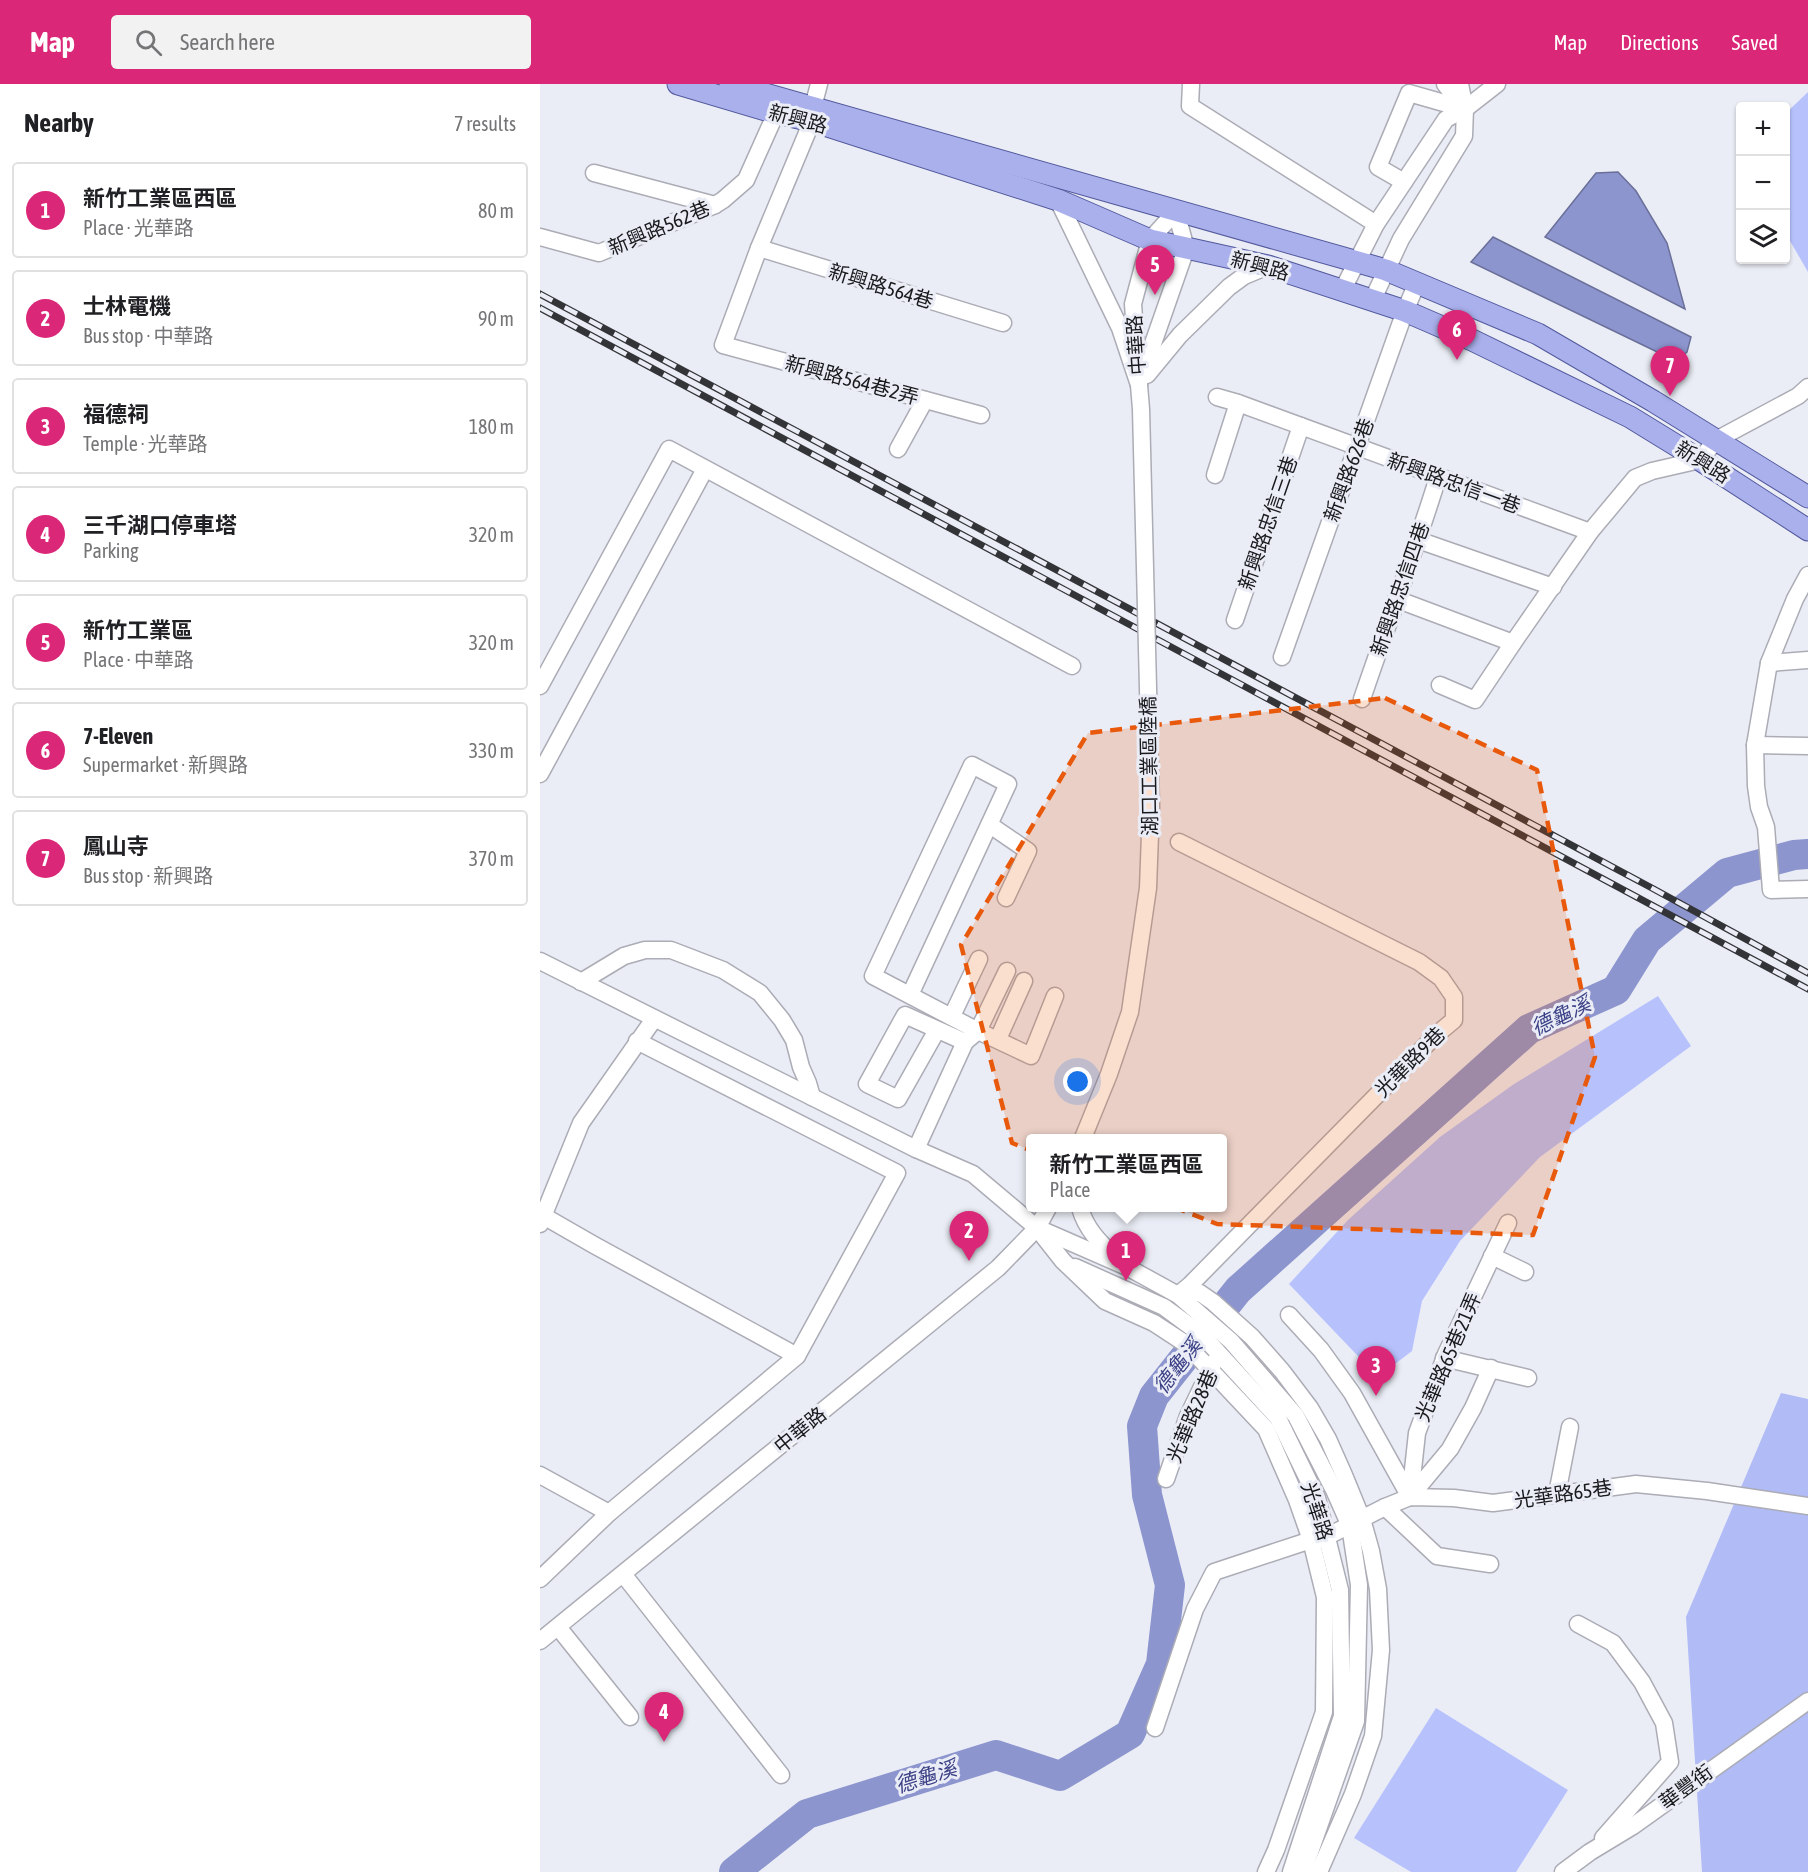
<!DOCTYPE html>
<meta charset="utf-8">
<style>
:root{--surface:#fff;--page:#f2f2f2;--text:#202124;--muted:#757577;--line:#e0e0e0;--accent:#db2777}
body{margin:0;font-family:"Asap Condensed","Noto Sans TC",sans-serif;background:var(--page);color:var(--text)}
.controls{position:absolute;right:18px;top:18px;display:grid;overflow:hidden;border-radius:6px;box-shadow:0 2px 4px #0004}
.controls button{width:54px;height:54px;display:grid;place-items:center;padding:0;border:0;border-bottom:2px solid var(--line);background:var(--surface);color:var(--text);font:30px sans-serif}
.you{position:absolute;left:538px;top:998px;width:21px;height:21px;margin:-15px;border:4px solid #fff;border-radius:50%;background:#1a73e8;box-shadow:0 0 0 9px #1a73e833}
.badge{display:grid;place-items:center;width:39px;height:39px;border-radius:50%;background:var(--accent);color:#fff;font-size:20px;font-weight:700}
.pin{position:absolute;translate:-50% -50px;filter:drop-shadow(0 2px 3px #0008)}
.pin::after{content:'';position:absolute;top:32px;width:21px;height:18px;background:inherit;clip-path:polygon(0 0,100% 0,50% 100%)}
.popup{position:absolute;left:486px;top:1050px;width:201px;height:78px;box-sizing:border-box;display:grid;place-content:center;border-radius:6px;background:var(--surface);filter:drop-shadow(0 2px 4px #0005);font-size:20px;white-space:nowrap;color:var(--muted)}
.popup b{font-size:22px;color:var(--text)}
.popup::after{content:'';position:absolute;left:50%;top:100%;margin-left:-12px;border:12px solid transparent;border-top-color:var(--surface)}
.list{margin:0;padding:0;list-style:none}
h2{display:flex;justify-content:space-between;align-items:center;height:78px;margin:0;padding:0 24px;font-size:26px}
h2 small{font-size:20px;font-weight:400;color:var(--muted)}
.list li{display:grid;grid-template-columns:39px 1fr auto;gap:18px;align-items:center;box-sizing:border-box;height:96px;margin:0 12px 12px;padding:0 12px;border:2px solid var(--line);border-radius:6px}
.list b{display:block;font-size:22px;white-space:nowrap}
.list p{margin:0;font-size:20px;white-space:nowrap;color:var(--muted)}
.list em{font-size:20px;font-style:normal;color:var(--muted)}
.icon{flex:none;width:33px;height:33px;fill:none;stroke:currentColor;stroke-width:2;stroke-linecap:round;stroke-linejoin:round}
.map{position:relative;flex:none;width:1268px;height:1788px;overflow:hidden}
header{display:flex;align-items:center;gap:36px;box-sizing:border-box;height:84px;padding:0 30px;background:var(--accent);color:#fff}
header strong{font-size:28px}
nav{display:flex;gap:33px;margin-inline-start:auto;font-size:21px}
.search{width:420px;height:54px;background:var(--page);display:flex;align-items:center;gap:15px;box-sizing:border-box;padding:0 21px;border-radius:6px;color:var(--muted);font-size:22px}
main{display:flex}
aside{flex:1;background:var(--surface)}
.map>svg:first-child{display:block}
.green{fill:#b7c2fd}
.forest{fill:#b1bbf6}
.water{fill:#8c95ce;stroke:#6a7099;stroke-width:1.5}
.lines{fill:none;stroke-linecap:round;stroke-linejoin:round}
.river{stroke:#8c95ce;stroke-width:30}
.minor-casing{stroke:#abacb5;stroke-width:19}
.major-casing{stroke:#52599c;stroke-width:23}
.minor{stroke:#fff;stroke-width:16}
.major{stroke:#aab0ec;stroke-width:21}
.rail-casing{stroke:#333438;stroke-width:7}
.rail{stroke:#ebedf6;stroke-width:4.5;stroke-dasharray:14;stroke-linecap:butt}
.minor-bridge-casing{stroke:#abacb5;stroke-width:19;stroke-linecap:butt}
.minor-bridge{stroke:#fff;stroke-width:16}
.marked{fill:#e8590c;fill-opacity:0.2;stroke:#e8590c;stroke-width:4.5;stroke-dasharray:12 8;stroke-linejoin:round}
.labels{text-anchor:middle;stroke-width:6;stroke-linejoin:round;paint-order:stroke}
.street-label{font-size:20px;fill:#191a1d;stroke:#ebedf6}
.water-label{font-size:21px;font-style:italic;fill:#3c4187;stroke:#ebedf6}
</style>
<header>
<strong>Map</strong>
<div class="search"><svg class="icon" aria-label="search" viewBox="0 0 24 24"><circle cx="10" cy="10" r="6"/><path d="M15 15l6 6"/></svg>Search here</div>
<nav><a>Map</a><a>Directions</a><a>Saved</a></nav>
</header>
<main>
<aside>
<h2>Nearby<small>7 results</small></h2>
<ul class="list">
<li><span class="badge">1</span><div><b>新竹工業區西區</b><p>Place · 光華路</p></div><em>80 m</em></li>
<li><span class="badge">2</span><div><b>士林電機</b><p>Bus stop · 中華路</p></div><em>90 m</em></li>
<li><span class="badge">3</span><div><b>福德祠</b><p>Temple · 光華路</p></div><em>180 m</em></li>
<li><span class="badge">4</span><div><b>三千湖口停車塔</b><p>Parking</p></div><em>320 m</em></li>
<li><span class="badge">5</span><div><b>新竹工業區</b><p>Place · 中華路</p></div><em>320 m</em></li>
<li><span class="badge">6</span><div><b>7-Eleven</b><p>Supermarket · 新興路</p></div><em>330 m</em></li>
<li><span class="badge">7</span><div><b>鳳山寺</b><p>Bus stop · 新興路</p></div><em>370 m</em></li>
</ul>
</aside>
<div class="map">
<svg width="1268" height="1788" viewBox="0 0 1268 1788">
<rect width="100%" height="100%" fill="#ebedf6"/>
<g class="green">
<path d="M 1268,8 L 1268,188 L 1246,150 L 1246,29 Z"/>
<path d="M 1118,912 L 1151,962 L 1000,1073 L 920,1157 L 882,1217 L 872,1267 L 838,1293 L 749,1200 L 808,1136 L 900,1053 L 974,1000 Z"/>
<path d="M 896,1624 L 1028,1706 L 976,1788 L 871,1788 L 814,1754 Z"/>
</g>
<path class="forest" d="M 1241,1309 L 1268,1315 L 1268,1788 L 1162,1788 L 1146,1533 Z"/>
<g class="water">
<path d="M 1078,88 L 1096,107 L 1127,159 L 1145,225 L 1005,153 L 1056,89 Z"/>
<path d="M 953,153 L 1151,253 L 1147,268 L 1136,277 L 931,178 Z"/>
</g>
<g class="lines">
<path class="river" d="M 194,1788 L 267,1730 L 456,1671 L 520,1692 L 590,1650 L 621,1580 L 630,1501 L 607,1411 L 602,1342 L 614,1312 L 698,1206 L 989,945 L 1076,906 L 1107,856 L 1187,789 L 1254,771 L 1268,770"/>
<g class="minor-casing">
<g id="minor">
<path d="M 279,0 L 273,23 L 272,37 L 219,164 L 183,261 L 441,331"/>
<path d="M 651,0 L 650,22 L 836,140"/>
<path d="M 905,0 L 922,22"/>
<path d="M 54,89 L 175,121"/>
<path d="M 864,98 L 838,83 L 869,9 L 925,25"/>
<path d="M 518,116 L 580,244 L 599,301"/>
<path d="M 0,153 L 59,169 L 175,121 L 183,116 L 206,96 L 236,29"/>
<path d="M 219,164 L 463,239"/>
<path d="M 802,207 L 836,140 L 906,35 L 925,25 L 957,0"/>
<path d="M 832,217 L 861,155 L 924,52 L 925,25 L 920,0"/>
<path d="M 597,276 L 593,220 L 610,156 L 636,127"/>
<path d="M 607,291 L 640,251 L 689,203 L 704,192 L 728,182"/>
<path d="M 601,294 L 646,165 L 636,127"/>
<path d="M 677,313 L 698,319 L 1050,448"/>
<path d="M 358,365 L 385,316"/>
<path d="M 675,391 L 698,319"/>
<path d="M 878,456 L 1013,503"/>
<path d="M 1268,491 L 1255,515 L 1229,579 L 1215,661 L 1216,702 L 1219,723 L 1226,743 L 1231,806 L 1268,805"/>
<path d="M 856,515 L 973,559"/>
<path d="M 695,536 L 761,342"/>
<path d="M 742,573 L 865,227 L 877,199"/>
<path d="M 1229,579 L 1268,576"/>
<path d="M 900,601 L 935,616 L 973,559 L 1050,448 L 1095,394 L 1112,387 L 1160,376 L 1176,356 L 1258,312 L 1268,303"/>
<path d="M 0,602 L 129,365 L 532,582"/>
<path d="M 822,615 C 847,541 875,468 898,393"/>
<path d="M 1215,661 L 1268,662"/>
<path d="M 0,690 L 165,385"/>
<path d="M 450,741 L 488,767 L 466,814"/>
<path d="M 0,877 L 376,1065 L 433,1090 L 497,1144 L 523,1177 L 565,1217 L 614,1239 L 646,1260 L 726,1345 L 757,1416 L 771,1456 L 785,1513 L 784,1628 L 736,1766 L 726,1788"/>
<path d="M 41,898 L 84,872 L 105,866 L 131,866 L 183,886 L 220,909 L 242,936 L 254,956 L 261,983 L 268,999 L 272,1013"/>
<path d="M 370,911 L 468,700 L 432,681 L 333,892 L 438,947 L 491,972 L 515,912"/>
<path d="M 412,932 L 439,875"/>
<path d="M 397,946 L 358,1015 L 327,1000 L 365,931 L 425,958"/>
<path d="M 458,955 L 484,897"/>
<path d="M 376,1065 L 425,958 L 438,947 L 467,887"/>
<path d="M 540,1124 C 546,1145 559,1158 575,1173"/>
<path d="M 0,1130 L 54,1161 L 257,1272"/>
<path d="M 0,1140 L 41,1039 L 114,935"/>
<path d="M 500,1145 L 587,1183 L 638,1211 L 691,1257 L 756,1332 L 794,1406 L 810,1442 L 819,1501 L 816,1637 L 763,1788"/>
<path d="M 952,1172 L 985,1188"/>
<path d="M 535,1183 L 624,1223 L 662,1251 L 738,1334 L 777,1414 L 800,1506 L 802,1632 L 751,1788"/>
<path d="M 638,1211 L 650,1201 L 896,951 L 914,936 L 914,913 L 901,894 L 879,878 L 639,758"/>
<path d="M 639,1211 L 648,1209 L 660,1209 L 673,1218 L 712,1253 L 742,1287 L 770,1324 L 788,1355 L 804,1391 L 822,1435 L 831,1467 L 838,1505 L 841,1566 L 833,1652 L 813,1710 L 779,1788"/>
<path d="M 749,1231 L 781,1266 L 812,1309 L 870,1413"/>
<path d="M 904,1274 L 988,1294"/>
<path d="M 0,1391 L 69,1429"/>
<path d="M 626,1395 L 648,1332 L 674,1278"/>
<path d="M 1017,1410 L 1030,1343"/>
<path d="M 870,1413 L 877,1349 L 906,1270 L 968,1139"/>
<path d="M 870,1413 L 910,1365 L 933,1324 L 951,1284"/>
<path d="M 845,1423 L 897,1472 L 950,1480"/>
<path d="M 83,1490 L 241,1691"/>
<path d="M 0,1495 L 69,1429 L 257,1272 L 357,1089 L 97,957"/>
<path d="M 1038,1540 L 1073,1559 L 1102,1598 L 1124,1639 L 1130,1678 L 1063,1754"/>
<path d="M 18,1543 L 90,1633"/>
<path d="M 0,1557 L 458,1184 L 497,1144 L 508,1124"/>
<path d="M 615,1644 L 655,1525 L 674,1488 L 771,1456 L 786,1453 L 845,1423 L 870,1413 L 914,1414 L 953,1419 L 1096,1400 L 1167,1407 L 1268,1422"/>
<path d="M 1023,1788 L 1050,1768 L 1093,1742 L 1268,1617"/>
</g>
</g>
<g class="major-casing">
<g id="major">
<path d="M 138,0 L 236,29 L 272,37 L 518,116 L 610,156 L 728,182 L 865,227 L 932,256 L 1090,333 L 1160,376 L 1268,446"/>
<path d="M 190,0 L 846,186 L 998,250 L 1113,317 L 1268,413"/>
</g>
</g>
<use href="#minor" class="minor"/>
<use href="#major" class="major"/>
<g class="rail-casing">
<g id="rail">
<path d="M 0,210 L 1110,803 L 1268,889"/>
<path d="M 0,224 L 1268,905"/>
</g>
</g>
<use href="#rail" class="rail"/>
<g class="minor-bridge-casing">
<path id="minor-bridge" d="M 543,1054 L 569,990 L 590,928 L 608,804 L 611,723 L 601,325 L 599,301"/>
</g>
<use href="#minor-bridge" class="minor-bridge"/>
</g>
<path class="marked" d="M 845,614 L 997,686 L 1055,973 L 993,1151 L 677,1140 L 472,1059 L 421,861 L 548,649 Z"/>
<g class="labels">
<g class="street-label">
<text transform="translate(258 35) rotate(15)" y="7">新興路</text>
<text transform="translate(119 144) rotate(-23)" y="7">新興路562巷</text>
<text transform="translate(720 182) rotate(15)" y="7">新興路</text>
<text transform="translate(341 202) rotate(17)" y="7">新興路564巷</text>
<text transform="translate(596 261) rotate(-94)" y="7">中華路</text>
<text transform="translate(312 296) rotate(15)" y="7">新興路564巷2弄</text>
<text transform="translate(1163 378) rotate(32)" y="7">新興路</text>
<text transform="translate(809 386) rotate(-70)" y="7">新興路626巷</text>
<text transform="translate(914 399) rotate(20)" y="7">新興路忠信一巷</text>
<text transform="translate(728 439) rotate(-71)" y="7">新興路忠信三巷</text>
<text transform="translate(860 505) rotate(-71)" y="7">新興路忠信四巷</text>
<text transform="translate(609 682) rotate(-91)" y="7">湖口工業區陸橋</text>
<text transform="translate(870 978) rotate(-45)" y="7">光華路9巷</text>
<text transform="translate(908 1273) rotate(-67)" y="7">光華路65巷21弄</text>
<text transform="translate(652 1332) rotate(-67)" y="7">光華路28巷</text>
<text transform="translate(260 1346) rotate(-39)" y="7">中華路</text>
<text transform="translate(1023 1410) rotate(-8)" y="7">光華路65巷</text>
<text transform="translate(777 1427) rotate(72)" y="7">光華路</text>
<text transform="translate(1146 1703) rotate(-36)" y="7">華豐街</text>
</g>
<g class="water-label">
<text transform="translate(1021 932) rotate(-26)" y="7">德龜溪</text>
<text transform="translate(638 1282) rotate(-52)" y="7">德龜溪</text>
<text transform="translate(386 1693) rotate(-17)" y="7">德龜溪</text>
</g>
</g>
</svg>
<div class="controls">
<button>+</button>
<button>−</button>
<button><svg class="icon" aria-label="layers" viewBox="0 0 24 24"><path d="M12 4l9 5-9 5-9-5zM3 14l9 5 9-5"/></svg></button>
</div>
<div class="you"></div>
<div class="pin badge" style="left:586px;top:1197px">1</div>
<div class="popup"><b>新竹工業區西區</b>Place</div>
<div class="pin badge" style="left:429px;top:1177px">2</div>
<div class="pin badge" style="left:836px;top:1312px">3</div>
<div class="pin badge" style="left:124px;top:1658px">4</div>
<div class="pin badge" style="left:615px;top:211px">5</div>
<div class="pin badge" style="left:917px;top:276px">6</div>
<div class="pin badge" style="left:1130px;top:312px">7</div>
</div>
</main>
